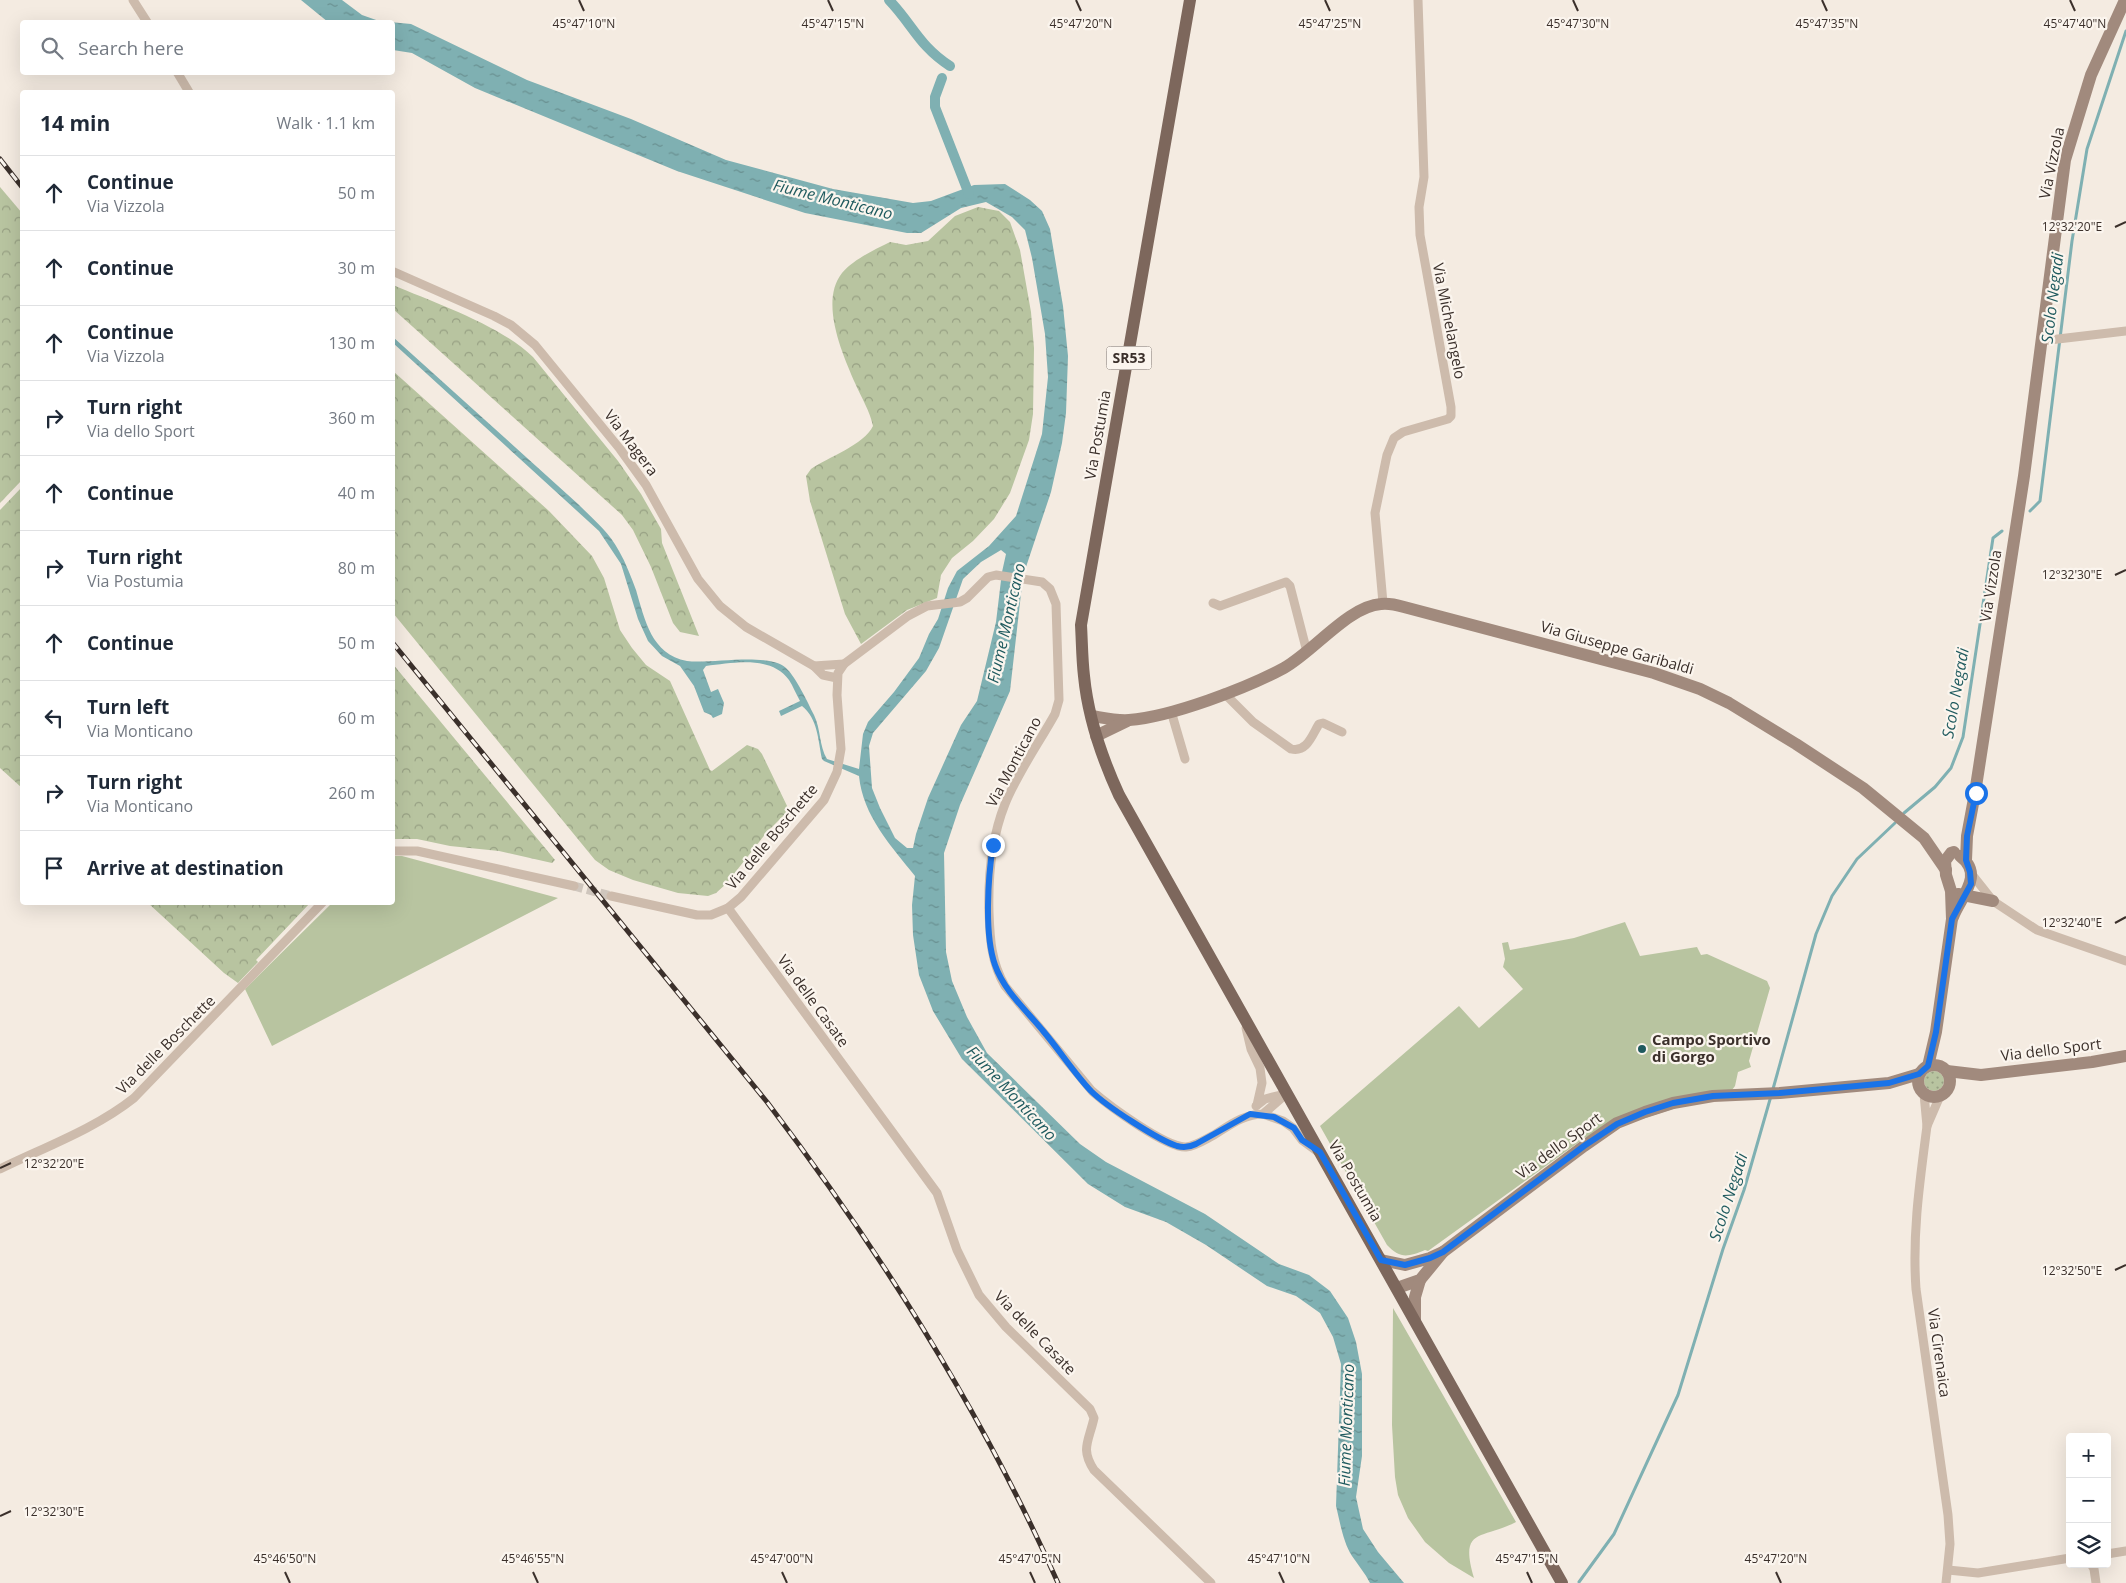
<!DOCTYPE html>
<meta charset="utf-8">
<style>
:root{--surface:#fff;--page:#f2f2f3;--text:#1f2937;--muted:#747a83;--line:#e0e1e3}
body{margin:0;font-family:"Open Sans",sans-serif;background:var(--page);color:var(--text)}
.controls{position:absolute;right:15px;bottom:15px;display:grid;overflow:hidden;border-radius:5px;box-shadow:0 5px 20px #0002}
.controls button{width:45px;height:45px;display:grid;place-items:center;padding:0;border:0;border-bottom:1px solid var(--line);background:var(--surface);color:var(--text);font:25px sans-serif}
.stop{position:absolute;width:15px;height:15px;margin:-11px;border:4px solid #1a73e8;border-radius:50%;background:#fff}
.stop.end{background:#1a73e8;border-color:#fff;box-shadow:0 1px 5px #0008}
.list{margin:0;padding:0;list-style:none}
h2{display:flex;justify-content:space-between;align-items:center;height:65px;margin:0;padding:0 20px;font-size:21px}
h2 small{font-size:16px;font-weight:400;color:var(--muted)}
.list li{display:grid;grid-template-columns:32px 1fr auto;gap:15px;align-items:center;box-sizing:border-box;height:75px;padding:0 20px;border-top:1px solid var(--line)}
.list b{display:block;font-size:19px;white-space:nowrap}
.list p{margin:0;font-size:16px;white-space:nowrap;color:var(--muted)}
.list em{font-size:16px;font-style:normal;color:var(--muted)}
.icon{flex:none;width:28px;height:28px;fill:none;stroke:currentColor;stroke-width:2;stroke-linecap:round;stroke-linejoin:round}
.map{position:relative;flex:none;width:2126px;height:1583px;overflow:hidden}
.search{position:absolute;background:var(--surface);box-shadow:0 5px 20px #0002;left:20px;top:20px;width:375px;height:55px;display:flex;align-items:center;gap:12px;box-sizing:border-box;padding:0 18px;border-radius:5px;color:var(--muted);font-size:19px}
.panel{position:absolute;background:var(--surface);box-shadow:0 5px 20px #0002;left:20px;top:90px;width:375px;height:815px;border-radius:5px}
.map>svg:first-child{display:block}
.grass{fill:url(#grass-dots)}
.forest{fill:url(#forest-crowns)}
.park{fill:#b8c4a0}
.water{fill:url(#water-ripples);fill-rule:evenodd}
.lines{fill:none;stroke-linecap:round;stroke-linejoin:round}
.stream{stroke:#7fb0b2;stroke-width:3}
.canal{stroke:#7fb0b2;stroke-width:10}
.street-tunnel{stroke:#cfc6bd;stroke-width:9;stroke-dasharray:9 4.5;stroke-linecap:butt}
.street{stroke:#cdbbac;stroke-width:9}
.secondary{stroke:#a18a7d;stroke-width:12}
.primary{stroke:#7d675c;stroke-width:12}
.rail-casing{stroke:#3b302b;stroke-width:5}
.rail{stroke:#fbf5ee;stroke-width:3;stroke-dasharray:9;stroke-linecap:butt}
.route{stroke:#1a73e8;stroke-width:6}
.ticks{fill:none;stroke:#3b302b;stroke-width:2}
.poi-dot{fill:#1f5a5e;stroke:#fbf5ee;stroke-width:2}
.labels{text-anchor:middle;stroke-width:4.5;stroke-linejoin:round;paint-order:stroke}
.shield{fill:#fbf5ee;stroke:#756b66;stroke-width:1}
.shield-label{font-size:14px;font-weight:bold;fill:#3b302b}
.street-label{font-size:15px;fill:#3b302b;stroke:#fbf5ee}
.poi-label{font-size:15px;font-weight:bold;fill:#3b302b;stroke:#fbf5ee;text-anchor:start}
.water-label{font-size:16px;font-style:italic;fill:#1f5a5e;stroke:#fbf5ee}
.ticks-label{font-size:12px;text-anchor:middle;fill:#3b302b;stroke:#fbf5ee;stroke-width:4.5;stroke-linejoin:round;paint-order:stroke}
</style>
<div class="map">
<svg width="2126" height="1583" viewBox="0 0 2126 1583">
<defs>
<pattern id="grass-dots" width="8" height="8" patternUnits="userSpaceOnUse" patternTransform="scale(1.25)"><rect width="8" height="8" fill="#b8c4a0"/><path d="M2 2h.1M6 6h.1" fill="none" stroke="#97a083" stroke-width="1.8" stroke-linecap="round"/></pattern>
<pattern id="forest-crowns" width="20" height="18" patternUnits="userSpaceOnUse" patternTransform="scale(1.25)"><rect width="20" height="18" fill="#b8c4a0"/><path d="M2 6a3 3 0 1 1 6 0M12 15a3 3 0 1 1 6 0" fill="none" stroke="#97a083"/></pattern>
<pattern id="water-ripples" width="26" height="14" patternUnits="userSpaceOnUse" patternTransform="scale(1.25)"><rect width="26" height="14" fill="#7fb0b2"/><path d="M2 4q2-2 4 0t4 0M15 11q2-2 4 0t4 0" fill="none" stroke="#699091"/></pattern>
</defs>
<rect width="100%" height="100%" fill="#f4ebe1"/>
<circle class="grass" cx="1934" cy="1081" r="10"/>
<g class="forest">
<path d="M 0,187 L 22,213 L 22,480 L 0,503 Z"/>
<path d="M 978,207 L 999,211 L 1010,222 L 1020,250 L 1031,312 L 1034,348 L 1033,414 L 1029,440 L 1010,493 L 994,519 L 973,541 L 952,558 L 941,575 L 937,598 L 907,610 L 861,644 L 845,614 L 810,501 L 806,476 L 811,469 C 828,457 864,445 873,426 C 870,411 861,397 855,383 C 843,355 819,302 842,273 C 854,259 874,250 890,242 L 906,245 L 928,241 L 955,216 Z"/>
<path d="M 393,285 C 435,303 500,325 533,357 L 618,461 L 641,494 L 661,529 L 662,543 L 699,636 L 680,632 L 673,623 L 651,567 L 633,530 L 622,515 L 393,309 Z"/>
<path d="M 393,371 L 549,511 L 592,556 L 604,578 L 620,630 L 632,648 L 646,665 L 670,681 L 710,770 L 712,771 L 747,745 L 758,749 L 762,754 L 789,810 L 767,832 L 726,884 L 716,893 L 708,896 L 678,893 L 633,880 L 609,870 L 595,860 L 393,613 Z"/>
<path d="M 22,487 L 22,788 L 0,768 L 0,510 Z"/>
<path d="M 392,663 L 555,860 L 552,863 L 499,851 L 450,846 L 417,839 L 393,839 Z"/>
<path d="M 148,903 L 310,903 L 256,960 L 258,962 L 238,983 L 224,973 Z"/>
</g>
<g class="park">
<path d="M 393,856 L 402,856 L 558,898 L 272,1046 L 245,989 L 332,903 L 392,902 Z"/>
<path d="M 1625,922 L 1640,956 L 1697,947 L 1701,955 L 1707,954 L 1767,981 L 1770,988 L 1749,1061 L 1751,1067 L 1738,1072 L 1735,1086 L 1732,1090 L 1586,1137 L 1428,1251 L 1425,1250 C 1408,1257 1400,1259 1387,1245 L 1320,1126 L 1459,1006 L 1479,1028 L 1523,989 L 1503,967 L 1505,959 L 1502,943 L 1508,942 L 1510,950 L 1574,938 Z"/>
<path d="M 1393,1308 L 1516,1522 C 1481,1540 1459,1527 1474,1578 L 1449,1563 L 1425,1542 L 1408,1518 L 1398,1495 L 1395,1477 L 1392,1425 Z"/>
</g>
<path class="water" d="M 301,0 L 342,0 L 362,15 L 379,21 L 411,24 L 527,80 L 631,119 L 726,160 L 833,189 L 913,203 L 931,201 L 974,185 L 1005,184 L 1030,200 L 1042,211 L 1050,229 L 1063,306 L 1068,356 L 1066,413 L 1062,443 L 1051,492 L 1023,576 L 1010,691 L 960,805 L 944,853 L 946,952 L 952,981 L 967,1017 L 987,1053 L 1080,1144 L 1106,1162 L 1205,1214 L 1279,1264 L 1309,1275 L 1330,1291 L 1348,1318 L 1356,1342 L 1362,1374 L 1362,1456 L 1356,1497 L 1363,1529 L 1378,1552 L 1404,1583 L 1370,1583 C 1365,1573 1358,1565 1352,1556 C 1343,1542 1340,1522 1336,1506 L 1341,1364 L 1333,1337 L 1320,1313 L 1296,1296 L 1267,1286 L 1206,1245 L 1166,1222 L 1125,1207 L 1088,1184 L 962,1059 L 933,1011 L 919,975 L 913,935 L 912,905 L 915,876 C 891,846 863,816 859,776 L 824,761 L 822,759 C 818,740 818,719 802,706 L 781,716 L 779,711 L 800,701 C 796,694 793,686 789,680 C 771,655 733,663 706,666 L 703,670 L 711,692 L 718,689 L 724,703 L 722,714 L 713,718 L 711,715 L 704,712 L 694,686 L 680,666 L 662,656 L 648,641 L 638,619 L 621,564 L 599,531 L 393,343 L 393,337 L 578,504 C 593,519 609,532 619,551 C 626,563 631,577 636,590 C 645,620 651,654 687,661 C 712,664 768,652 786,668 C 796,677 808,703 814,715 C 821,729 819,746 827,759 L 859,769 L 863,734 L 868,722 L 894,692 L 919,658 L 929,634 L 938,619 L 948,588 L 957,571 L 989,546 L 1016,516 L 1042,434 L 1048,377 L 1045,334 L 1032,258 L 1025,230 L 1012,217 L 986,202 L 961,208 L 921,233 L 907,233 L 805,213 L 677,171 L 475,88 L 412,53 L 393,50 L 392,22 L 328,22 ZM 1001,550 L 1006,554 L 1002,572 L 996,622 L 977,701 L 961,725 L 928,798 L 916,834 L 913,848 L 907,848 L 895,838 L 880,808 L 872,788 L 869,746 L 873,733 L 926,671 L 939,648 L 963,579 L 981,562 Z"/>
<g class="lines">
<g class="stream">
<path d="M 2030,511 L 2040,501 L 2072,241 L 2087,149 L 2126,31"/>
<path d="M 1904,813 L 1935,787 L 1951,768 L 1963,737 L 1993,538 L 2002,531"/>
<path d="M 1773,1089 L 1816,934 L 1832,896 L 1857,859 L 1895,823"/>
<path d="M 1579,1582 L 1614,1534 L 1678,1395 L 1723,1249 L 1744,1190 L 1771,1096"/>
</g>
<g class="canal">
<path d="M 889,0 C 913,25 919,46 950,66"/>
<path d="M 942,78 L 935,97 L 935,107 L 969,194"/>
</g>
<path class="street-tunnel" d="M 574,886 L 611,896"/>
<g class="street">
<path d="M 133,0 L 147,22"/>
<path d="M 177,72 L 189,92"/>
<path d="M 392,271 L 494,316 L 511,325 L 535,345 L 620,449 L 646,485 L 698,579 L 720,606 L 746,627 L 814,666 L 823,675 L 837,678"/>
<path d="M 2041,341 L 2126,331"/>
<path d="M 1213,603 L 1220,606 L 1286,582 L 1290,586 L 1307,652"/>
<path d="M 1383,603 L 1375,513 L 1387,455 L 1394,438 L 1403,432 L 1448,419 L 1451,416 L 1451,407 L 1420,235 L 1419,207 L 1424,177 L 1418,0"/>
<path d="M 814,666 L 844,664"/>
<path d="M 1224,693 L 1253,722 L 1291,749 C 1307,753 1312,735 1319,724 L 1323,723 L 1342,732"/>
<path d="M 1171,711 L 1185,759"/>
<path d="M 392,851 L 417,851 L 574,886"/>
<path d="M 1970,872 L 1993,901 L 2037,930 L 2126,961"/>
<path d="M 611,896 L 697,915 L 711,915 L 728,908 L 741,897 L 824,800 L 837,772 L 841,749 L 837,695 L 838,673 L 844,664 L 908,616 L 927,606 L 960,602 L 967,598 L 988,577 L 996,575 L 1042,582 L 1050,589 L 1056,604 L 1059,700 L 1055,714 C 1039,743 1018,772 1005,804 C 991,839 988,875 989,912 C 990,939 991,962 1005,986 L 1092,1091 C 1108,1105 1166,1148 1186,1147 C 1196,1146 1206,1139 1214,1135 C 1230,1125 1244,1114 1263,1114 L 1286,1094"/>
<path d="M 728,908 L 937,1193 L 957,1250 L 979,1295 L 1006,1327 L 1090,1409 L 1094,1418 C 1089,1441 1080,1449 1094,1470 L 1211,1583"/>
<path d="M 1246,1028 L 1251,1049 L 1260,1068 L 1262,1083 L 1257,1105"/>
<path d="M 1924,1094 L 1927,1126 L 1940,1096"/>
<path d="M 1256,1106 L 1265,1099 L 1285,1094"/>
<path d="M 1263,1114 L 1283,1121 L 1293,1128 L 1302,1140 L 1317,1151"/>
<path d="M 1927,1126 C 1920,1180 1912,1234 1916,1289 L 1948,1515 L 1950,1544 L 1946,1583"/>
<path d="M 0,1169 C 45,1147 95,1129 134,1098 L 323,902"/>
<path d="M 2107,1554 L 2126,1551"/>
<path d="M 2091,1564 L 2094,1569 L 2096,1583"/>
<path d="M 1948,1570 L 1978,1573 L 2070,1558"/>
</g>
<g class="secondary">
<path d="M 1092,716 C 1104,718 1117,721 1129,720 C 1171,717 1247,688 1284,668 C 1314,651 1349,606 1381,604 C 1389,603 1397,605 1404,607 L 1654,673 L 1700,689 L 1729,703 L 1796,744 L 1863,788 L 1924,838 L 1946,870"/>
<path d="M 1096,736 L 1127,721"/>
<path d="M 1966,860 L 1967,836 L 1975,793 L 2024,476 L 2065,160 L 2091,75 L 2125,0"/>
<path d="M 1958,894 L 1993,901"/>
<path d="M 1953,917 C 1961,896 1985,875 1960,856"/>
<circle cx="1934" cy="1081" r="16"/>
<path d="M 1928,1066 L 1936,1032 L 1952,919 L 1951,891 L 1946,875 L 1945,861 L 1951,853 L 1954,852"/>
<path d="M 1947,1071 L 1981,1075 L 2092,1062 L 2126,1056"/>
<path d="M 1381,1260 L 1405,1265 L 1430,1258 L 1443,1252"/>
<path d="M 1397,1288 L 1420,1280 L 1443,1252 L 1584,1146 L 1617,1123 L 1645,1112 L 1673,1103 L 1713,1096 L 1780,1093 L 1889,1083 L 1919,1074"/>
<path d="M 1415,1320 L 1415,1297 L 1420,1280"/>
</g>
<path class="primary" d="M 1190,0 L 1081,625 C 1082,642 1082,659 1084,676 C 1088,717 1102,758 1119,795 L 1562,1583"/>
<g class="rail-casing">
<g id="rail">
<path d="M 0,159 L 22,187"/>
<path d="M 392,642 L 767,1102 C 881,1252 981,1410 1058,1583"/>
</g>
</g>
<use href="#rail" class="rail"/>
</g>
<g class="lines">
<path class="route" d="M 993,845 C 988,877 984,934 995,965 C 1004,991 1027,1011 1044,1032 C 1060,1051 1074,1073 1091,1091 C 1106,1106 1158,1140 1177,1146 C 1184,1148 1190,1147 1196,1144 L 1250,1114 L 1274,1117 L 1294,1128 L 1302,1140 L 1320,1152 L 1381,1260 L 1405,1265 L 1430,1258 L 1443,1252 L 1584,1146 L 1617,1124 L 1645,1112 L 1673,1103 L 1713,1096 L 1780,1093 L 1889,1083 L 1919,1074 L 1928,1066 L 1936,1032 L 1952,919 L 1971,884 L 1970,872 L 1966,860 L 1967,836 L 1976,793"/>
</g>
<path class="ticks" d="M 579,0 L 584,11M 828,0 L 833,11M 1076,0 L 1081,11M 1325,0 L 1330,11M 1573,0 L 1578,11M 1822,0 L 1827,11M 2070,0 L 2075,11M 2115,227 L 2126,222M 2115,575 L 2126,570M 2115,923 L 2126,917M 0,1168 L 11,1163M 2115,1270 L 2126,1265M 0,1516 L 11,1511M 285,1572 L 290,1583M 533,1572 L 538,1583M 782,1572 L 787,1583M 1030,1572 L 1035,1583M 1279,1572 L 1284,1583M 1527,1572 L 1532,1583M 1776,1572 L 1781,1583"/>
<circle class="poi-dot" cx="1642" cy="1049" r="5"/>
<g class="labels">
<rect class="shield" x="1106.5" y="346.5" width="45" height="23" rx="4"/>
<g class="shield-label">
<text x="1129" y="363">SR53</text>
</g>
<g class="street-label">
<text transform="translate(2052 163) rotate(-78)" y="5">Via Vizzola</text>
<text transform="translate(1449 321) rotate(79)" y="5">Via Michelangelo</text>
<text transform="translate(1098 435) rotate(-80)" y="5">Via Postumia</text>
<text transform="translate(631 443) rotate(53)" y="5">Via Magera</text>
<text transform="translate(1991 586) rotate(-81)" y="5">Via Vizzola</text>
<text transform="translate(1617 648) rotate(16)" y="5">Via Giuseppe Garibaldi</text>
<text transform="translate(1014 762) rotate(-62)" y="5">Via Monticano</text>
<text transform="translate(772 837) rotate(-50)" y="5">Via delle Boschette</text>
<text transform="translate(813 1001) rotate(54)" y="5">Via delle Casate</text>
<text transform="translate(166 1045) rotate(-45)" y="5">Via delle Boschette</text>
<text transform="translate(2051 1050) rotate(-7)" y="5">Via dello Sport</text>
<text transform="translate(1559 1146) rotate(-36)" y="5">Via dello Sport</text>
<text transform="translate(1355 1181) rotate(60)" y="5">Via Postumia</text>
<text transform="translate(1035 1333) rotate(46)" y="5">Via delle Casate</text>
<text transform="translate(1939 1353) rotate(82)" y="5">Via Cirenaica</text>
</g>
<g class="poi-label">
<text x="1652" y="1045">Campo Sportivo<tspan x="1652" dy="17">di Gorgo</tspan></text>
</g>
<g class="water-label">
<text transform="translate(833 199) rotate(14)" y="6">Fiume Monticano</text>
<text transform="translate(2052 298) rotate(-83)" y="6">Scolo Negadi</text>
<text transform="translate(1006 623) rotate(-77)" y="6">Fiume Monticano</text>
<text transform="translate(1955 693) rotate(-80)" y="6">Scolo Negadi</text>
<text transform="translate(1012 1093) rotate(47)" y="6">Fiume Monticano</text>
<text transform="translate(1728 1197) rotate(-72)" y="6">Scolo Negadi</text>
<text transform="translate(1346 1425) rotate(-88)" y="6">Fiume Monticano</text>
</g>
</g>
<g class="ticks-label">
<text x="584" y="28">45°47'10"N</text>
<text x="833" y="28">45°47'15"N</text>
<text x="1081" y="28">45°47'20"N</text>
<text x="1330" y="28">45°47'25"N</text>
<text x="1578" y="28">45°47'30"N</text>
<text x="1827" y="28">45°47'35"N</text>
<text x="2075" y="28">45°47'40"N</text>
<text x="2072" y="231">12°32'20"E</text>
<text x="2072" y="579">12°32'30"E</text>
<text x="2072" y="927">12°32'40"E</text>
<text x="54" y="1168">12°32'20"E</text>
<text x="2072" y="1275">12°32'50"E</text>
<text x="54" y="1516">12°32'30"E</text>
<text x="285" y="1563">45°46'50"N</text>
<text x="533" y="1563">45°46'55"N</text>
<text x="782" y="1563">45°47'00"N</text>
<text x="1030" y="1563">45°47'05"N</text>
<text x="1279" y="1563">45°47'10"N</text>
<text x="1527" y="1563">45°47'15"N</text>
<text x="1776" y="1563">45°47'20"N</text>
</g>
</svg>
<div class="controls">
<button>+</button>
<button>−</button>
<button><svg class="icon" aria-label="layers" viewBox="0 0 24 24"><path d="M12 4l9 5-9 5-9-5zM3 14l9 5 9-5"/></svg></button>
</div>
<div class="stop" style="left:1976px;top:793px"></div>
<div class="stop end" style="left:993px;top:845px"></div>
<div class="search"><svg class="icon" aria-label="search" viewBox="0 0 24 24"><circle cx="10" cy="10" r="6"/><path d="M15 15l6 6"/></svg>Search here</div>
<section class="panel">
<h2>14 min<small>Walk · 1.1 km</small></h2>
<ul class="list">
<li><svg class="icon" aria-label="ahead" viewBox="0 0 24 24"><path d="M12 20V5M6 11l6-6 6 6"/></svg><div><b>Continue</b><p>Via Vizzola</p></div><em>50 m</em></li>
<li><svg class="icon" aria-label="ahead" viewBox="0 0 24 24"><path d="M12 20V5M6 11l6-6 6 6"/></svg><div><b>Continue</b></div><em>30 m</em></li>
<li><svg class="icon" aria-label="ahead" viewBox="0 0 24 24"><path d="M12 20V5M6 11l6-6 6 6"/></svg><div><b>Continue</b><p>Via Vizzola</p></div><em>130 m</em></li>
<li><svg class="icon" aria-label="right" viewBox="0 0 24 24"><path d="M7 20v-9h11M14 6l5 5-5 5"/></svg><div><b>Turn right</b><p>Via dello Sport</p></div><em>360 m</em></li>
<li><svg class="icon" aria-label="ahead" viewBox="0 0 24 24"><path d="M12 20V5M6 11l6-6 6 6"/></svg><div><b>Continue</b></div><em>40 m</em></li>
<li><svg class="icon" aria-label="right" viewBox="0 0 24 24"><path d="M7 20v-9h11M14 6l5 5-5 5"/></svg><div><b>Turn right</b><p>Via Postumia</p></div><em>80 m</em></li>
<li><svg class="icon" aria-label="ahead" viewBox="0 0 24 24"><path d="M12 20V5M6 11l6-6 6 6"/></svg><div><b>Continue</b></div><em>50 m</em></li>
<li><svg class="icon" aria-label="left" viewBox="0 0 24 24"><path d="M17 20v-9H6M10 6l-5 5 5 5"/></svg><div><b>Turn left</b><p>Via Monticano</p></div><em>60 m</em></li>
<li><svg class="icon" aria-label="right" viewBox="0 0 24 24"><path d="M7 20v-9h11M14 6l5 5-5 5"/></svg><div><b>Turn right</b><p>Via Monticano</p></div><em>260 m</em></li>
<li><svg class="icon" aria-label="arrive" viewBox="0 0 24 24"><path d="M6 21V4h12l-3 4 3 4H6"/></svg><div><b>Arrive at destination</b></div></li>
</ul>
</section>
</div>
